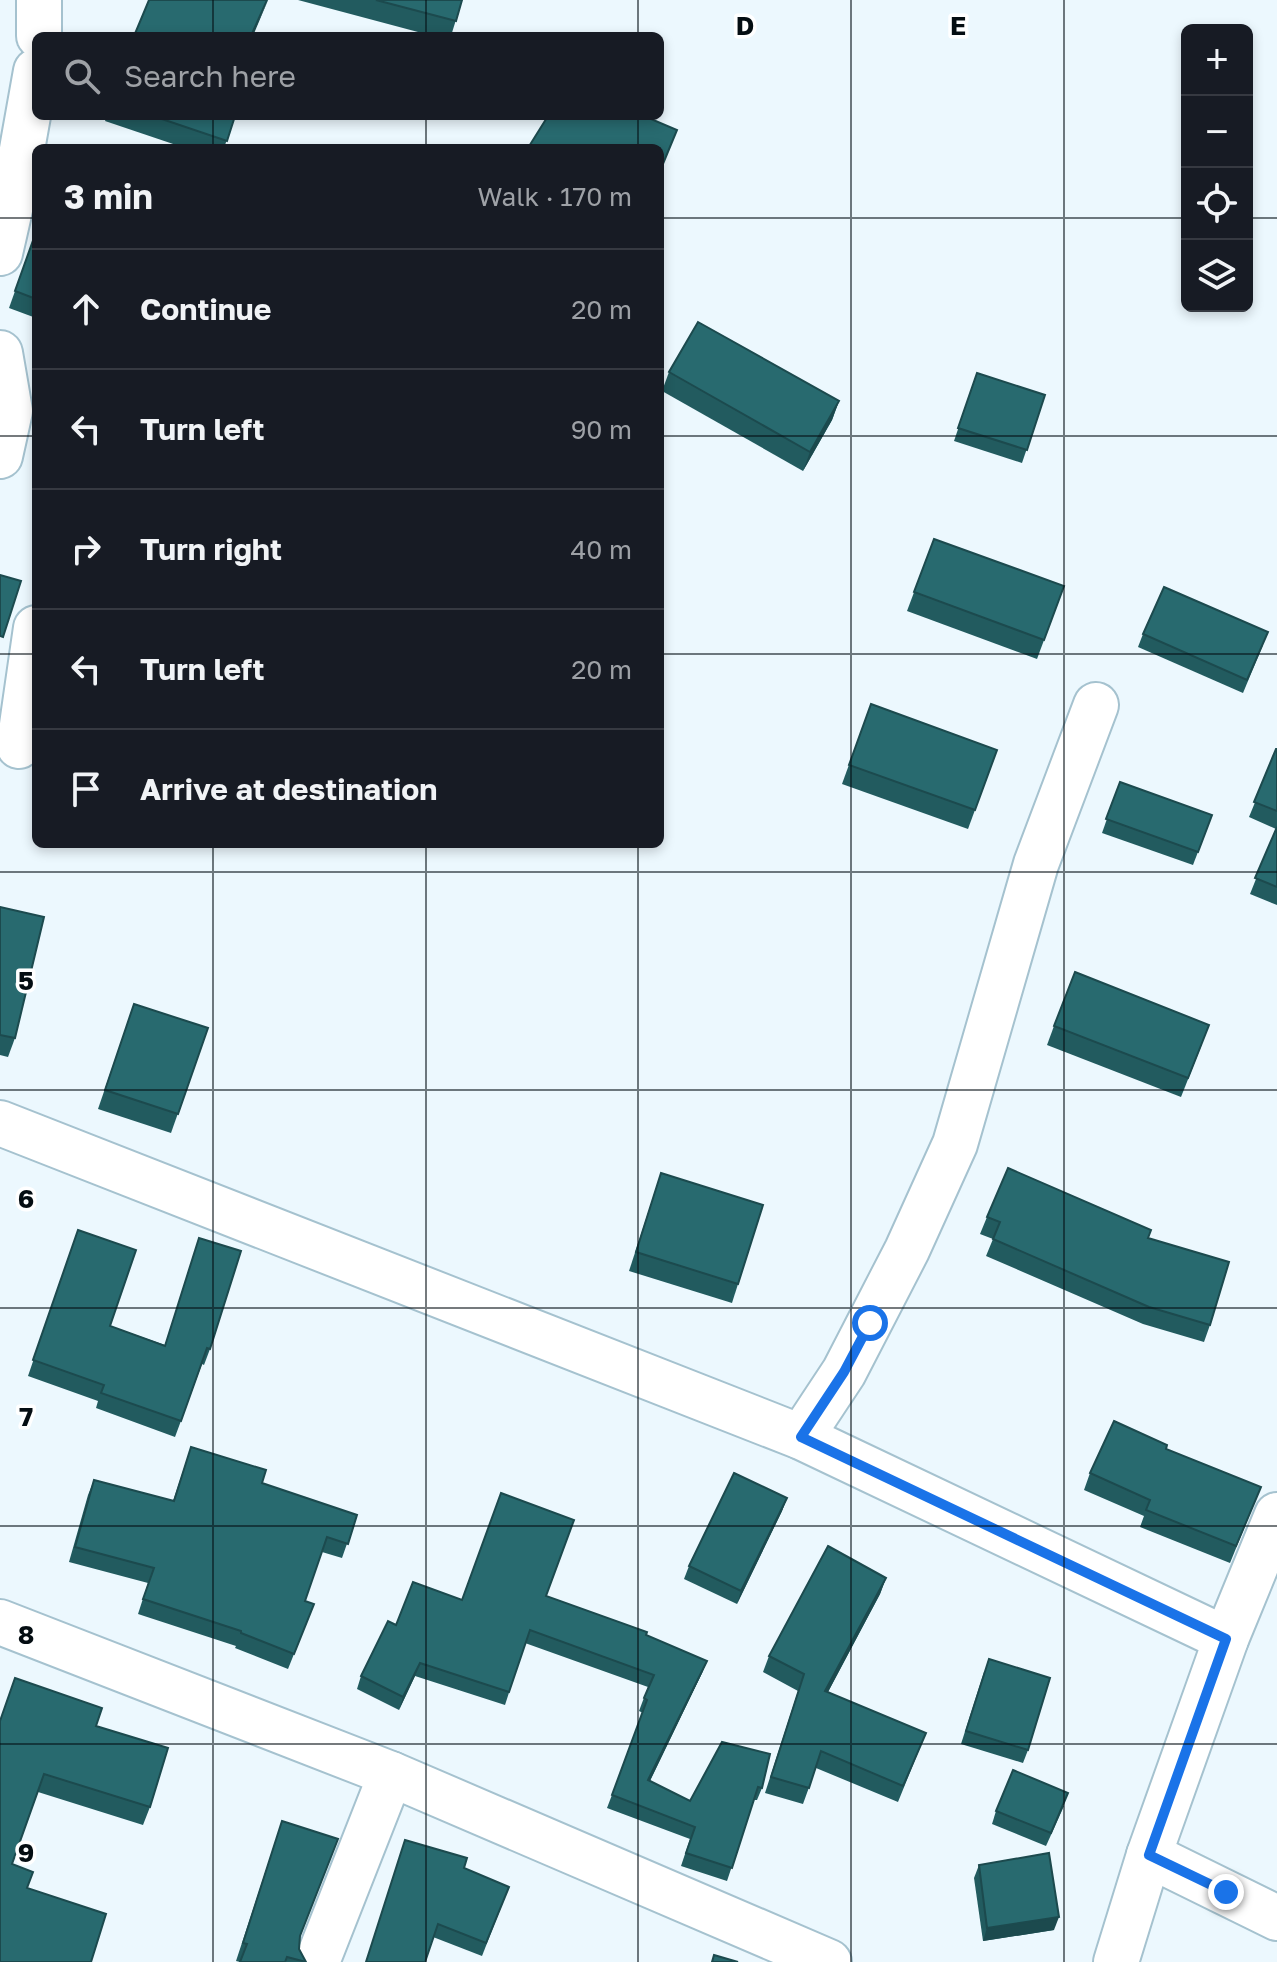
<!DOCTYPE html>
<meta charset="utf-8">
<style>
:root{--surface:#171b24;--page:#242831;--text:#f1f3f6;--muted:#9ea1a6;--line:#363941}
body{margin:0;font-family:"Golos Text",sans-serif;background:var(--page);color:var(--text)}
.controls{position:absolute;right:24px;top:24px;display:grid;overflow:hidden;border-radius:12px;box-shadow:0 4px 12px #0003}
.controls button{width:72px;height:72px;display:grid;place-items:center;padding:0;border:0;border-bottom:2px solid var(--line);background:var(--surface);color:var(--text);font:40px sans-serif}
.stop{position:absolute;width:24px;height:24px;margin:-18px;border:6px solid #1a73e8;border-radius:50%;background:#fff}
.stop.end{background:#1a73e8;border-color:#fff;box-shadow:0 2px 8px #0008}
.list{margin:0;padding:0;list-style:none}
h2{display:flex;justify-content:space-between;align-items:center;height:104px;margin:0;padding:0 32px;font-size:34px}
h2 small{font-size:26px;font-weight:400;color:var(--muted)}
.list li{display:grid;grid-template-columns:52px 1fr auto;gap:24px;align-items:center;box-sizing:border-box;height:120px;padding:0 32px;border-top:2px solid var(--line)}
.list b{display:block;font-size:30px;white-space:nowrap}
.list em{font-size:26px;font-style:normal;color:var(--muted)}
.icon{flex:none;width:44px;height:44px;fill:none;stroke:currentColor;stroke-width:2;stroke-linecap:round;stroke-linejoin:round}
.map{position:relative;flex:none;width:1277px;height:1962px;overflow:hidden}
.search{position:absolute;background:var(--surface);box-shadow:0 4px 12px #0003;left:32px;top:32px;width:632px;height:88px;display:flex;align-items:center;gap:20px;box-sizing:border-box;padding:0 28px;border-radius:12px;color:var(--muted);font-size:30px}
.panel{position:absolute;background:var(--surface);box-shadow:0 4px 12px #0003;left:32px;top:144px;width:632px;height:704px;border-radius:12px}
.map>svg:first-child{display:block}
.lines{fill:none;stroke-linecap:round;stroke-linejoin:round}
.minor-casing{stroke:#a5c2cf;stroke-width:48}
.minor{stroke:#fff;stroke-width:44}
.wall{fill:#225b5f}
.shaded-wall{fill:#1c4a4e}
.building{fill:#286a6f;stroke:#1c4a4e;stroke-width:2}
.route{stroke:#1a73e8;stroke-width:10}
.grid{fill:none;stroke:#040d12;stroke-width:2;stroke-opacity:0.55}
.grid-label{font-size:26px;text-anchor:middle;font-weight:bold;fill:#040d12;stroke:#fff;stroke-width:7;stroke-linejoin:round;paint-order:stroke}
</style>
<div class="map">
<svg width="1277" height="1962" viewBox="0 0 1277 1962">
<rect width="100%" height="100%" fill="#ecf8fe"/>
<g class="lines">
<g class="minor-casing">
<g id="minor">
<path d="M 39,36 L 39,0"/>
<path d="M 0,253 L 16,183 L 36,71"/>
<path d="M 0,353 L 10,411 L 0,456"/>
<path d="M 19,746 L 36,628"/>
<path d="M 0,1123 L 801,1437 L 1226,1639"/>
<path d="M 801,1437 L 844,1372 L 907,1250 L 955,1144 L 1036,864 L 1096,705"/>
<path d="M 1277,1515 L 1226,1639 L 1149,1855 L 1277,1918"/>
<path d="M 0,1622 L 391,1774 L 829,1962"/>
<path d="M 317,1962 L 391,1774"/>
<path d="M 1116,1962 L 1149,1855"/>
</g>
</g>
<use href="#minor" class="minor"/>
</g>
<g class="wall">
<path d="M 298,0 L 462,0 L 451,36 L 433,36 Z"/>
<path d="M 107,116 L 235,116 L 224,148 L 185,148 L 105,121 Z"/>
<path d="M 36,232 L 36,318 L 9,308 Z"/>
<path d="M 669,372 L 839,401 L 832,420 L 803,471 L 662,391 Z"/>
<path d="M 977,373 L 1045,395 L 1022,463 L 954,441 Z"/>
<path d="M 934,539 L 1064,586 L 1037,659 L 907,611 Z"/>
<path d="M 1143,634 L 1263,645 L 1243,693 L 1138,647 Z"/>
<path d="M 871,704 L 997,750 L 968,829 L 842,784 Z"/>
<path d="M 1277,749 L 1277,905 L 1250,894 L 1276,829 L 1249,817 Z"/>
<path d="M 1120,782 L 1212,815 L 1193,865 L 1102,833 Z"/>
<path d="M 0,907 L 15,1038 L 8,1057 L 0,1055 Z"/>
<path d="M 134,1004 L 208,1028 L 171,1133 L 98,1109 Z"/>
<path d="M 1054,1026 L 1202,1044 L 1181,1097 L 1047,1045 Z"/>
<path d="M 661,1173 L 738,1284 L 732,1303 L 629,1271 Z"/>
<path d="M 987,1217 L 1149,1238 L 1210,1325 L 1204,1342 L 1143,1324 L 986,1256 L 993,1239 L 980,1234 Z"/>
<path d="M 78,1230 L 110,1326 L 165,1345 L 199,1238 L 210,1349 L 204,1365 L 202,1364 L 175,1437 L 96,1408 L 98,1401 L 28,1376 Z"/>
<path d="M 191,1447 L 262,1483 L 357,1515 L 342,1558 L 322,1552 L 305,1601 L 314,1604 L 288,1669 L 235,1648 L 236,1646 L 138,1614 L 148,1583 L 69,1562 L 88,1495 L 94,1480 L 173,1501 Z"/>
<path d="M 1166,1449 L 1261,1487 L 1230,1563 L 1140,1527 L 1144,1516 L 1084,1490 L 1090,1473 Z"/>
<path d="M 787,1498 L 782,1511 L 737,1604 L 684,1579 L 689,1566 Z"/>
<path d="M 886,1578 L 880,1594 L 828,1692 L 926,1733 L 898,1802 L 816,1768 L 803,1804 L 765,1793 L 798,1691 L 763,1672 L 769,1656 Z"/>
<path d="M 546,1596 L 646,1635 L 707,1661 L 702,1673 L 650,1781 L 690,1801 L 722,1742 L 762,1788 L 757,1800 L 754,1800 L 727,1881 L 681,1866 L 690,1839 L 607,1808 L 643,1713 L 639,1711 L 648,1687 L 525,1643 L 505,1705 L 415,1676 L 399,1710 L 357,1689 L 361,1676 L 396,1625 L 462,1600 Z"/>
<path d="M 984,1672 L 1028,1750 L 1023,1763 L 961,1744 Z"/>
<path d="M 0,1720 L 96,1726 L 150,1807 L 143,1825 L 38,1792 L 12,1864 L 27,1888 L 0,1962 Z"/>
<path d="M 1064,1806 L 1046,1846 L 992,1824 L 996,1811 Z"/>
<path d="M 282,1821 L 300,1937 L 299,1949 L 306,1962 L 240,1962 L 236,1961 Z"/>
<path d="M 401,1853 L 464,1868 L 509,1887 L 482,1956 L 433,1937 Z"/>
<path d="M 979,1865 L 1054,1930 L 983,1941 L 974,1878 Z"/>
</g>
<g class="shaded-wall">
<path d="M 268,0 L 253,36 L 251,36 Z"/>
<path d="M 839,401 L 832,420 L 803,471 L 810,452 Z"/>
<path d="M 787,1498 L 782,1511 L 737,1604 L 741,1591 Z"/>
<path d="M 886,1578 L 880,1594 L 820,1707 L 825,1691 Z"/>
<path d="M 707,1661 L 702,1673 L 644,1793 L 648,1780 Z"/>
<path d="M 420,1663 L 415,1676 L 399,1710 L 403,1697 Z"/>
<path d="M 1059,1917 L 1054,1930 L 983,1941 L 987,1928 Z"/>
</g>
<g class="building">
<path d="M 149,0 L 267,0 L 251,36 L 134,36 Z"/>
<path d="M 376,0 L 462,0 L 456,21 Z"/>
<path d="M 153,116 L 235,116 L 227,141 Z"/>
<path d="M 548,116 L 599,116 L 603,118 L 604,116 L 644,116 L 677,130 L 660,171 L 660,148 L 528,148 Z"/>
<path d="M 36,232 L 36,299 L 15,291 Z"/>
<path d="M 698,322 L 839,401 L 810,452 L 669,372 Z"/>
<path d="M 977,373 L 1045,395 L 1027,450 L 958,428 Z"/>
<path d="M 934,539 L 1064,586 L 1044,640 L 914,592 Z"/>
<path d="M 0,575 L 21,581 L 3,637 L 0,636 Z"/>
<path d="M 1164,587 L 1268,632 L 1247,680 L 1143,634 Z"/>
<path d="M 871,704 L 997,750 L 975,810 L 849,765 Z"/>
<path d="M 1276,749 L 1277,749 L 1277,811 L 1254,802 Z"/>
<path d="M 1120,782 L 1212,815 L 1198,852 L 1106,819 Z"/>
<path d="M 1277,827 L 1277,887 L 1255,878 Z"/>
<path d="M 0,907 L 44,917 L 15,1038 L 0,1035 Z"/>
<path d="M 1075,972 L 1209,1025 L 1188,1078 L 1054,1026 Z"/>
<path d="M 134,1004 L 208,1028 L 178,1114 L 105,1090 Z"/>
<path d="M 1008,1168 L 1151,1230 L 1148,1238 L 1229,1262 L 1210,1325 L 1149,1307 L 993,1239 L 1000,1222 L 987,1217 Z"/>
<path d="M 661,1173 L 763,1205 L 738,1284 L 636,1252 Z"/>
<path d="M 78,1230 L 136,1250 L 110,1326 L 165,1346 L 199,1238 L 241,1251 L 210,1349 L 207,1348 L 181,1421 L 101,1393 L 104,1385 L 33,1360 Z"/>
<path d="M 1114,1421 L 1167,1445 L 1166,1449 L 1261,1487 L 1236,1546 L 1146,1510 L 1150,1500 L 1090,1473 Z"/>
<path d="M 191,1447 L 266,1470 L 262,1483 L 357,1515 L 348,1544 L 327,1537 L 305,1601 L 314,1604 L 294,1654 L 241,1633 L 241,1631 L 143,1599 L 154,1568 L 75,1547 L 94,1480 L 174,1501 Z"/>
<path d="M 734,1473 L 787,1498 L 741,1591 L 689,1566 Z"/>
<path d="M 501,1493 L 574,1520 L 546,1596 L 647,1632 L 646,1635 L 707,1661 L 648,1780 L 690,1801 L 722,1742 L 770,1754 L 762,1788 L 758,1787 L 732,1868 L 686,1853 L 695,1827 L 612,1795 L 647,1700 L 644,1698 L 654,1675 L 530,1630 L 509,1692 L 420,1663 L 403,1697 L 361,1676 L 388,1621 L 396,1625 L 413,1582 L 462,1600 Z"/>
<path d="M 828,1546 L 886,1578 L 825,1691 L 926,1733 L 903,1786 L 821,1751 L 809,1788 L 771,1777 L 804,1674 L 769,1656 Z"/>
<path d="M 989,1659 L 1050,1678 L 1028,1750 L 966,1731 Z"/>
<path d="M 15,1678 L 102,1708 L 96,1726 L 168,1748 L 150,1807 L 44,1774 L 12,1864 L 33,1872 L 27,1888 L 106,1914 L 91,1962 L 0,1962 L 0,1721 Z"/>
<path d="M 1013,1770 L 1068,1793 L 1051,1833 L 996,1811 Z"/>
<path d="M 282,1821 L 338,1839 L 300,1936 L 299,1949 L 306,1962 L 287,1957 L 285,1962 L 240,1962 L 247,1944 L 243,1943 Z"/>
<path d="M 405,1840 L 467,1858 L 464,1868 L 509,1887 L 486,1943 L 438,1924 L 425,1962 L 366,1962 Z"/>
<path d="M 1049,1853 L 1059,1917 L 987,1928 L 979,1865 Z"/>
<path d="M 714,1955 L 738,1962 L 712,1962 Z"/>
</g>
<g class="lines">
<path class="route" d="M 870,1323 L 844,1372 L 801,1437 L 1226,1639 L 1149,1855 L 1226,1892"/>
</g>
<path class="grid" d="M 213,0 L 213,36M 426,0 L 426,36M 638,0 L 638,36M 851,0 L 851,1962M 1064,0 L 1064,1962M 213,116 L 213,148M 426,116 L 426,148M 638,116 L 638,148M 0,218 L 36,218M 660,218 L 1187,218M 1247,218 L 1277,218M 0,436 L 36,436M 660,436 L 1277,436M 0,654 L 36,654M 660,654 L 1277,654M 213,844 L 213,1962M 426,844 L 426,1962M 638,844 L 638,1962M 0,872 L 1277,872M 0,1090 L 1277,1090M 0,1308 L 1277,1308M 0,1526 L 1277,1526M 0,1744 L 1277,1744"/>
<g class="grid-label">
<text x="745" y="35">D</text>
<text x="958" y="35">E</text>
<text x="26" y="990">5</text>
<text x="26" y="1208">6</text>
<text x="26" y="1426">7</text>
<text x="26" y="1644">8</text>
<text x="26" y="1862">9</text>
</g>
</svg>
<div class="controls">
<button>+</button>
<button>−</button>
<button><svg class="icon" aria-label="locate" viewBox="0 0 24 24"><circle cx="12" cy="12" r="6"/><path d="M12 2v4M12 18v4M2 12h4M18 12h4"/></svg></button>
<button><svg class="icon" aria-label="layers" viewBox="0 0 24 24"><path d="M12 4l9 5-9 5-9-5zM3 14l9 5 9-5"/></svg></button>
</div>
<div class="stop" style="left:870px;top:1323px"></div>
<div class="stop end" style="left:1226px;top:1892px"></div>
<div class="search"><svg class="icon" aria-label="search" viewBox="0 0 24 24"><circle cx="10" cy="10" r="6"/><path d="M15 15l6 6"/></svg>Search here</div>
<section class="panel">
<h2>3 min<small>Walk · 170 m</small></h2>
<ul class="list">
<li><svg class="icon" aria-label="ahead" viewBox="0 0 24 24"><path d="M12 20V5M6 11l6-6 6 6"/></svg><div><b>Continue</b></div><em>20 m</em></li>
<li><svg class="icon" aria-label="left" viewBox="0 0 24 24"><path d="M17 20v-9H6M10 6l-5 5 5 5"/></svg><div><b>Turn left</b></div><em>90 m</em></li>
<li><svg class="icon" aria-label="right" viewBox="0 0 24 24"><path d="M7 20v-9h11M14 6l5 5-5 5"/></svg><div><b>Turn right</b></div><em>40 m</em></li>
<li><svg class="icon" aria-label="left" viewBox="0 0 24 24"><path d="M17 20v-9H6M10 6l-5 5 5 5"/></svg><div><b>Turn left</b></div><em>20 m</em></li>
<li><svg class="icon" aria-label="arrive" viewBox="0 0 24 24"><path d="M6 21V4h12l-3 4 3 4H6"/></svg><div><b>Arrive at destination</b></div></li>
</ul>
</section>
</div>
